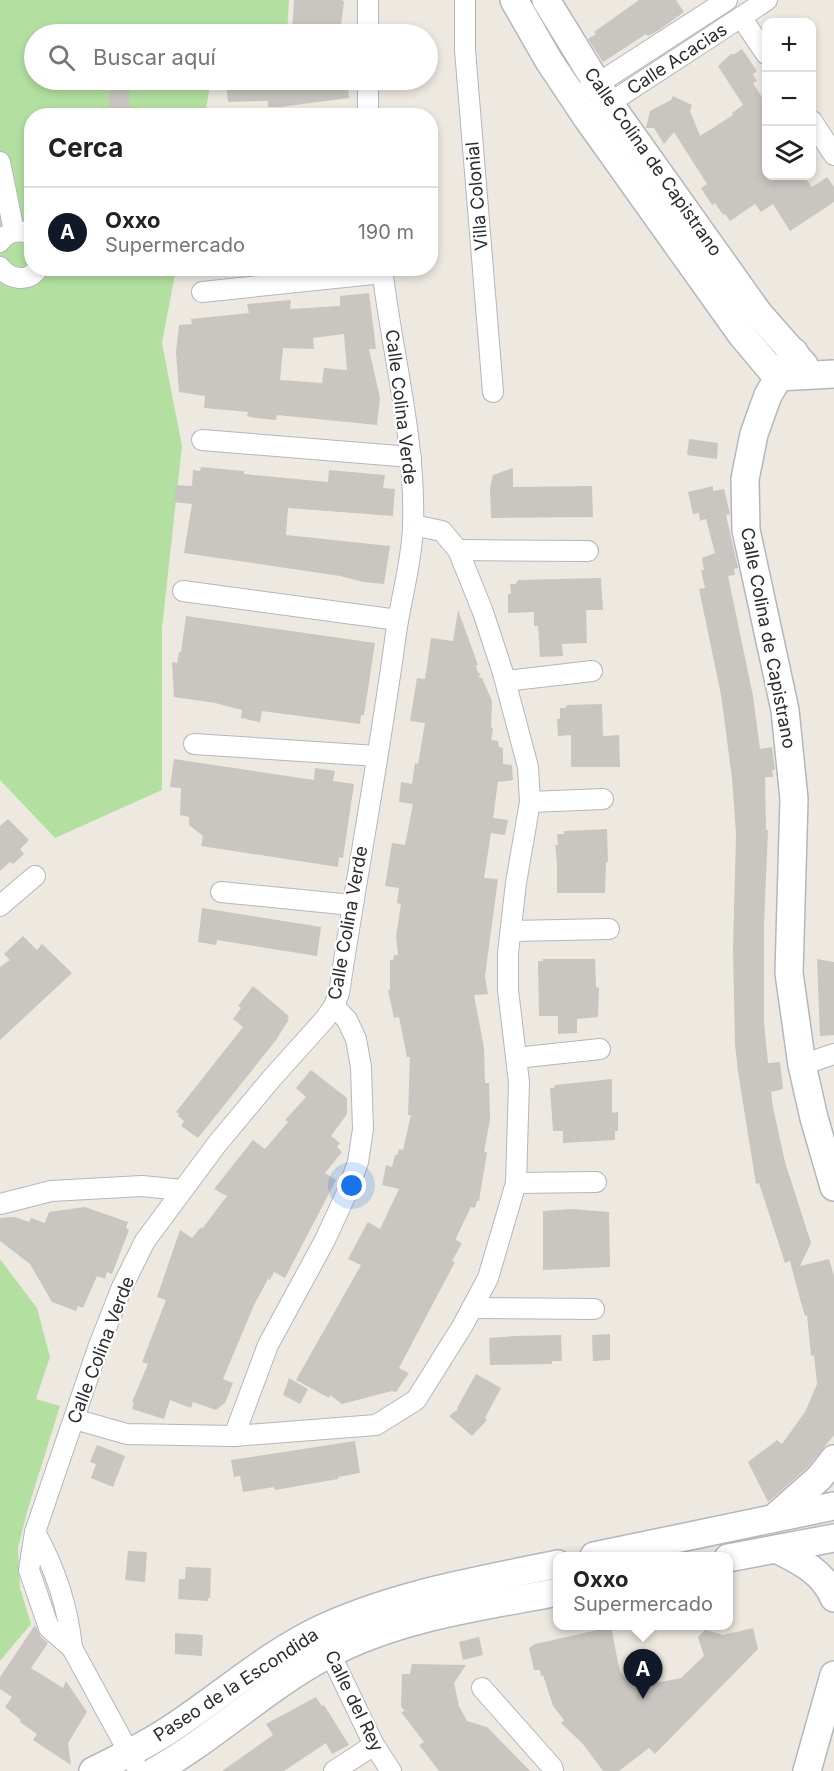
<!DOCTYPE html>
<html lang="es">
<meta charset="utf-8">
<style>
:root{--surface:#fff;--page:#f2f2f2;--text:#222;--muted:#767676;--line:#e0e0e0;--accent:#111827}
body{margin:0;font-family:Inter,sans-serif;background:var(--page);color:var(--text)}
.controls{position:absolute;right:18px;top:18px;display:grid;overflow:hidden;border-radius:12px;box-shadow:0 3px 9px #0003}
.controls button{width:54px;height:54px;display:grid;place-items:center;padding:0;border:0;border-bottom:2px solid var(--line);background:var(--surface);color:var(--text);font:30px sans-serif}
.you{position:absolute;left:352px;top:1186px;width:21px;height:21px;margin:-15px;border:4px solid #fff;border-radius:50%;background:#1a73e8;box-shadow:0 0 0 9px #1a73e833}
.badge{display:grid;place-items:center;width:39px;height:39px;border-radius:50%;background:var(--accent);color:#fff;font-size:20px;font-weight:700}
.pin{position:absolute;translate:-50% -50px;filter:drop-shadow(0 2px 3px #0008)}
.pin::after{content:'';position:absolute;top:32px;width:21px;height:18px;background:inherit;clip-path:polygon(0 0,100% 0,50% 100%)}
.popup{position:absolute;left:553px;top:1552px;width:180px;height:78px;box-sizing:border-box;display:grid;place-content:center;border-radius:12px;background:var(--surface);filter:drop-shadow(0 2px 4px #0005);font-size:20px;white-space:nowrap;color:var(--muted)}
.popup b{font-size:22px;color:var(--text)}
.popup::after{content:'';position:absolute;left:50%;top:100%;margin-left:-12px;border:12px solid transparent;border-top-color:var(--surface)}
.list{margin:0;padding:0;list-style:none}
h2{display:flex;justify-content:space-between;align-items:center;height:78px;margin:0;padding:0 24px;font-size:26px}
h2 small{font-size:20px;font-weight:400;color:var(--muted)}
.list li{display:grid;grid-template-columns:39px 1fr auto;gap:18px;align-items:center;box-sizing:border-box;height:90px;padding:0 24px;border-top:2px solid var(--line)}
.list b{display:block;font-size:22px;white-space:nowrap}
.list p{margin:0;font-size:20px;white-space:nowrap;color:var(--muted)}
.list em{font-size:20px;font-style:normal;color:var(--muted)}
.icon{flex:none;width:33px;height:33px;fill:none;stroke:currentColor;stroke-width:2;stroke-linecap:round;stroke-linejoin:round}
.map{position:relative;flex:none;width:834px;height:1771px;overflow:hidden}
.search{position:absolute;background:var(--surface);box-shadow:0 3px 9px #0003;left:24px;top:24px;width:414px;height:66px;display:flex;align-items:center;gap:15px;box-sizing:border-box;padding:0 21px;border-radius:33px;color:var(--muted);font-size:22px}
.panel{position:absolute;background:var(--surface);box-shadow:0 3px 9px #0003;left:24px;top:108px;width:414px;height:168px;border-radius:24px}
.map>svg:first-child{display:block}
.green{fill:#b3e0a1}
.building{fill:#c9c5c0;fill-rule:evenodd}
.lines{fill:none;stroke-linecap:round;stroke-linejoin:round}
.street-casing{stroke:#b4b6bf;stroke-width:22}
.secondary-casing{stroke:#b4b6bf;stroke-width:30}
.street{stroke:#fff;stroke-width:20}
.secondary{stroke:#fff;stroke-width:27}
.labels{text-anchor:middle;stroke-width:4.5;stroke-linejoin:round;paint-order:stroke}
.street-label{font-size:18px;fill:#2d2d2d;stroke:#fff}
</style>
<div class="map">
<svg width="834" height="1771" viewBox="0 0 834 1771">
<rect width="100%" height="100%" fill="#ede9e1"/>
<g class="green">
<path d="M 0,0 L 289,0 L 287,34 L 34,34 L 34,80 L 211,80 L 205,115 L 32,116 L 32,268 L 176,269 L 162,343 L 182,446 L 162,628 L 162,790 L 55,838 L 0,780 Z"/>
<path d="M 0,1259 L 37,1308 L 50,1357 L 36,1399 L 60,1406 L 27,1512 L 18,1548 L 20,1588 L 31,1624 L 0,1661 Z"/>
</g>
<g class="building">
<path d="M 294,0 L 342,0 L 344,2 L 340,34 L 292,34 Z"/>
<path d="M 639,0 L 676,0 L 684,12 L 659,30 L 648,36 L 646,34 L 603,62 L 588,39 L 596,34 L 594,32 Z"/>
<path d="M 742,49 L 757,71 L 753,74 L 757,81 L 753,83 L 766,104 L 766,176 L 804,176 L 812,187 L 827,177 L 834,187 L 834,202 L 790,231 L 773,204 L 761,212 L 755,204 L 730,221 L 725,214 L 723,215 L 715,203 L 712,205 L 701,188 L 707,184 L 674,132 L 664,144 L 654,128 L 646,128 L 650,111 L 671,100 L 673,96 L 692,105 L 690,111 L 700,136 L 733,115 L 732,113 L 743,105 L 718,66 L 731,54 L 735,54 Z"/>
<path d="M 226,80 L 347,80 L 349,98 L 280,107 L 268,107 L 268,101 L 228,102 Z"/>
<path d="M 129,87 L 130,116 L 109,116 L 109,89 Z"/>
<path d="M 369,293 L 376,349 L 369,349 L 380,398 L 377,425 L 277,415 L 276,420 L 256,418 L 247,416 L 248,412 L 204,408 L 205,396 L 179,392 L 176,352 L 179,325 L 192,324 L 191,319 L 249,313 L 247,304 L 291,300 L 290,309 L 340,306 L 340,296 ZM 344,334 L 347,370 L 324,368 L 322,383 L 280,380 L 283,348 L 314,349 L 313,338 Z"/>
<path d="M 689,439 L 718,443 L 717,459 L 687,455 Z"/>
<path d="M 201,467 L 244,471 L 244,474 L 328,482 L 329,470 L 385,475 L 383,488 L 395,489 L 393,516 L 288,508 L 286,535 L 390,546 L 384,584 L 363,582 L 340,576 L 184,553 L 192,504 L 174,502 L 176,485 L 192,486 L 193,470 L 200,471 Z"/>
<path d="M 513,468 L 513,487 L 592,486 L 593,517 L 491,518 L 490,488 L 493,475 Z"/>
<path d="M 713,486 L 713,491 L 724,489 L 730,514 L 726,515 L 738,568 L 734,569 L 735,575 L 728,576 L 753,696 L 760,749 L 772,747 L 775,770 L 772,770 L 773,777 L 765,777 L 766,830 L 768,830 L 764,926 L 764,1023 L 768,1063 L 780,1062 L 783,1089 L 771,1092 L 773,1107 L 785,1162 L 811,1243 L 800,1266 L 829,1259 L 834,1276 L 834,1435 L 808,1467 L 768,1502 L 748,1462 L 777,1440 L 782,1444 L 805,1412 L 817,1384 L 814,1355 L 811,1356 L 807,1315 L 805,1316 L 800,1299 L 790,1261 L 785,1263 L 759,1183 L 756,1184 L 738,1072 L 735,1044 L 733,948 L 736,834 L 732,778 L 721,695 L 699,589 L 705,588 L 701,570 L 704,570 L 702,558 L 715,553 L 706,519 L 700,521 L 699,513 L 693,514 L 688,492 Z"/>
<path d="M 601,578 L 603,610 L 586,610 L 587,643 L 562,644 L 563,656 L 540,657 L 538,626 L 534,626 L 534,612 L 508,613 L 508,594 L 511,594 L 510,584 L 516,584 L 518,580 Z"/>
<path d="M 458,610 L 478,665 L 476,665 L 478,673 L 480,673 L 479,678 L 482,678 L 492,701 L 491,728 L 493,728 L 491,740 L 498,741 L 499,747 L 503,748 L 503,764 L 512,765 L 513,780 L 498,782 L 493,818 L 508,820 L 505,835 L 491,833 L 484,878 L 498,879 L 485,976 L 488,994 L 474,995 L 484,1048 L 485,1083 L 489,1083 L 490,1120 L 484,1152 L 487,1152 L 479,1201 L 477,1201 L 475,1208 L 471,1207 L 457,1236 L 456,1240 L 462,1243 L 452,1261 L 455,1262 L 399,1368 L 409,1373 L 396,1392 L 392,1391 L 342,1404 L 330,1395 L 329,1398 L 296,1380 L 361,1265 L 348,1259 L 364,1229 L 368,1222 L 380,1229 L 399,1189 L 382,1185 L 386,1165 L 392,1167 L 395,1155 L 397,1155 L 399,1149 L 403,1150 L 411,1115 L 408,1115 L 410,1057 L 407,1057 L 399,1017 L 394,1018 L 388,990 L 390,990 L 390,960 L 393,960 L 394,955 L 398,955 L 396,936 L 401,904 L 397,903 L 399,888 L 385,886 L 392,843 L 405,845 L 413,804 L 399,802 L 401,782 L 412,784 L 415,763 L 418,764 L 425,723 L 410,721 L 417,678 L 425,679 L 431,638 L 453,641 Z"/>
<path d="M 186,616 L 375,643 L 364,715 L 361,715 L 360,724 L 262,711 L 260,722 L 241,718 L 242,710 L 215,703 L 174,697 L 172,662 L 177,663 L 179,652 L 181,652 Z"/>
<path d="M 602,704 L 603,736 L 619,735 L 620,767 L 571,767 L 571,735 L 558,736 L 557,719 L 560,719 L 560,708 L 565,708 L 567,705 Z"/>
<path d="M 174,759 L 314,780 L 315,768 L 335,771 L 333,781 L 354,784 L 343,858 L 339,857 L 338,867 L 201,846 L 203,836 L 189,825 L 189,817 L 180,815 L 181,788 L 170,787 Z"/>
<path d="M 8,819 L 29,840 L 20,849 L 24,854 L 13,864 L 10,862 L 0,871 L 0,826 Z"/>
<path d="M 607,829 L 608,862 L 606,862 L 605,893 L 557,893 L 557,863 L 555,845 L 558,845 L 557,834 L 564,834 L 564,831 Z"/>
<path d="M 202,908 L 321,927 L 317,956 L 217,940 L 216,945 L 198,942 Z"/>
<path d="M 23,936 L 37,950 L 42,944 L 72,973 L 0,1040 L 0,967 L 10,960 L 4,954 Z"/>
<path d="M 543,959 L 595,959 L 596,987 L 599,988 L 598,1017 L 577,1019 L 577,1033 L 558,1034 L 558,1016 L 539,1016 L 538,961 L 543,961 Z"/>
<path d="M 817,959 L 834,962 L 834,1035 L 820,1036 Z"/>
<path d="M 253,986 L 289,1016 L 287,1018 L 289,1019 L 276,1040 L 198,1138 L 181,1126 L 184,1121 L 178,1116 L 179,1114 L 176,1112 L 243,1027 L 233,1019 L 241,1008 L 238,1006 Z"/>
<path d="M 311,1070 L 347,1098 L 347,1114 L 331,1136 L 340,1143 L 337,1147 L 342,1152 L 325,1173 L 336,1180 L 285,1278 L 274,1272 L 270,1280 L 268,1279 L 254,1305 L 223,1379 L 233,1383 L 225,1403 L 216,1410 L 193,1402 L 191,1408 L 170,1400 L 164,1419 L 132,1409 L 134,1403 L 132,1402 L 148,1364 L 142,1362 L 166,1300 L 157,1297 L 180,1230 L 192,1238 L 201,1227 L 202,1229 L 227,1196 L 214,1189 L 253,1140 L 265,1149 L 288,1122 L 285,1120 L 306,1097 L 296,1088 Z"/>
<path d="M 612,1079 L 612,1113 L 618,1112 L 618,1131 L 615,1131 L 615,1140 L 563,1143 L 563,1131 L 553,1131 L 550,1088 L 554,1088 L 555,1085 Z"/>
<path d="M 85,1207 L 128,1222 L 126,1228 L 129,1230 L 112,1274 L 107,1272 L 105,1279 L 97,1276 L 83,1308 L 78,1306 L 76,1311 L 52,1302 L 30,1264 L 0,1241 L 0,1218 L 15,1217 L 29,1222 L 31,1218 L 45,1223 L 49,1212 Z"/>
<path d="M 571,1209 L 609,1212 L 610,1267 L 543,1270 L 543,1211 Z"/>
<path d="M 610,1334 L 610,1360 L 593,1361 L 592,1335 Z"/>
<path d="M 561,1335 L 562,1361 L 552,1361 L 552,1364 L 490,1365 L 489,1338 L 515,1336 Z"/>
<path d="M 476,1374 L 501,1388 L 485,1418 L 487,1420 L 472,1436 L 449,1416 L 458,1409 L 457,1408 Z"/>
<path d="M 289,1378 L 308,1389 L 300,1404 L 283,1395 Z"/>
<path d="M 355,1441 L 360,1473 L 338,1477 L 338,1479 L 275,1490 L 274,1487 L 243,1492 L 240,1476 L 234,1477 L 231,1460 Z"/>
<path d="M 97,1445 L 125,1456 L 113,1487 L 91,1478 L 96,1464 L 90,1462 Z"/>
<path d="M 128,1551 L 147,1552 L 145,1582 L 125,1580 Z"/>
<path d="M 186,1567 L 211,1568 L 210,1598 L 208,1598 L 208,1601 L 178,1599 L 179,1579 L 185,1579 Z"/>
<path d="M 35,1625 L 41,1637 L 48,1643 L 31,1668 L 63,1688 L 66,1681 L 87,1712 L 68,1743 L 71,1765 L 33,1740 L 37,1734 L 20,1722 L 21,1720 L 5,1707 L 12,1697 L 0,1689 L 0,1677 Z"/>
<path d="M 611,1627 L 620,1672 L 635,1687 L 681,1678 L 704,1656 L 698,1637 L 705,1630 L 723,1635 L 753,1628 L 758,1649 L 655,1754 L 649,1748 L 619,1771 L 603,1771 L 583,1744 L 561,1723 L 564,1720 L 553,1706 L 543,1675 L 541,1676 L 540,1670 L 534,1670 L 529,1648 L 535,1644 Z"/>
<path d="M 175,1633 L 203,1635 L 202,1656 L 175,1654 Z"/>
<path d="M 479,1637 L 483,1655 L 463,1660 L 459,1642 Z"/>
<path d="M 412,1664 L 466,1665 L 454,1683 L 459,1706 L 467,1721 L 487,1727 L 530,1771 L 439,1771 L 419,1745 L 424,1742 L 401,1712 L 405,1711 L 401,1706 L 402,1674 L 410,1674 Z"/>
<path d="M 316,1697 L 322,1706 L 324,1705 L 349,1745 L 332,1754 L 326,1743 L 284,1771 L 222,1771 L 273,1735 L 266,1724 Z"/>
</g>
<g class="lines">
<g class="street-casing">
<g id="street">
<path d="M 465,0 L 465,50 L 493,392"/>
<path d="M 741,17 L 766,54"/>
<path d="M 368,34 L 368,0"/>
<path d="M 368,80 L 368,116"/>
<path d="M 574,99 L 727,0"/>
<path d="M 599,110 L 767,0"/>
<path d="M 812,121 L 834,155"/>
<path d="M 0,162 L 14,231"/>
<path d="M 0,242 C 7,231 20,229 32,234"/>
<path d="M 0,267 C 9,279 29,284 38,268"/>
<path d="M 202,292 L 383,273"/>
<path d="M 202,440 L 411,457"/>
<path d="M 458,550 L 588,551"/>
<path d="M 183,591 L 398,620"/>
<path d="M 506,681 L 592,671"/>
<path d="M 194,744 L 377,756"/>
<path d="M 530,802 L 603,799"/>
<path d="M 221,892 L 352,905"/>
<path d="M 0,906 L 35,876"/>
<path d="M 511,931 L 609,929"/>
<path d="M 516,1058 L 600,1049"/>
<path d="M 802,1065 L 834,1054"/>
<path d="M 516,1183 L 596,1182"/>
<path d="M 0,1204 L 51,1191 L 142,1186 L 182,1190"/>
<path d="M 472,1308 L 594,1309"/>
<path d="M 74,1419 L 127,1434 L 234,1436 L 376,1425 L 416,1400 L 463,1325 L 488,1278 L 516,1183 L 519,1082 L 508,990 L 508,953 L 516,883 L 530,802 L 528,767 L 503,673 L 483,612 L 458,550 L 442,531 L 413,525"/>
<path d="M 234,1436 L 268,1345 L 325,1240 L 348,1190 L 358,1162 L 363,1129 L 361,1067 L 356,1039 L 347,1020 L 334,1006"/>
<path d="M 35,1532 C 55,1568 68,1607 72,1648"/>
<path d="M 325,1643 L 374,1745 L 391,1771"/>
<path d="M 482,1688 L 552,1767 L 553,1771"/>
<path d="M 139,1771 L 72,1648 L 49,1628 L 29,1570 L 35,1532 L 98,1348 L 122,1287 L 145,1241 L 217,1144 L 272,1078 L 325,1019 L 334,1006 L 339,993 C 357,873 380,753 396,633 C 401,598 412,562 413,526 C 416,439 392,354 382,268"/>
<path d="M 334,1771 L 374,1745"/>
</g>
</g>
<g class="secondary-casing">
<g id="secondary">
<path d="M 514,0 L 549,61 L 587,118 L 741,334 L 777,377 L 834,374"/>
<path d="M 546,0 L 609,103 L 759,314 L 804,365"/>
<path d="M 794,352 L 768,395 L 754,434 L 745,479 L 746,530 L 785,710 L 794,799 L 789,973 L 802,1065 L 814,1118 L 834,1187"/>
<path d="M 775,1517 L 819,1478 L 834,1459"/>
<path d="M 778,1550 C 801,1561 824,1573 834,1598"/>
<path d="M 594,1556 L 834,1506"/>
<path d="M 728,1558 L 834,1538"/>
<path d="M 93,1771 C 119,1758 145,1746 169,1730 C 220,1697 266,1655 321,1629 C 396,1594 477,1581 558,1564"/>
<path d="M 155,1771 C 216,1737 267,1686 329,1654 C 400,1617 480,1607 558,1592"/>
<path d="M 807,1771 L 834,1675"/>
</g>
</g>
<use href="#street" class="street"/>
<use href="#secondary" class="secondary"/>
</g>
<g class="labels">
<g class="street-label">
<text transform="translate(677 59) rotate(-33)" y="6">Calle Acacias</text>
<text transform="translate(653 162) rotate(55)" y="6">Calle Colina de Capistrano</text>
<text transform="translate(477 196) rotate(-95)" y="6">Villa Colonial</text>
<text transform="translate(401 407) rotate(83)" y="6">Calle Colina Verde</text>
<text transform="translate(768 638) rotate(79)" y="6">Calle Colina de Capistrano</text>
<text transform="translate(348 923) rotate(-80)" y="6">Calle Colina Verde</text>
<text transform="translate(101 1350) rotate(-69)" y="6">Calle Colina Verde</text>
<text transform="translate(236 1685) rotate(-33)" y="6">Paseo de la Escondida</text>
<text transform="translate(354 1701) rotate(64)" y="6">Calle del Rey</text>
</g>
</g>
</svg>
<div class="controls">
<button>+</button>
<button>−</button>
<button><svg class="icon" aria-label="layers" viewBox="0 0 24 24"><path d="M12 4l9 5-9 5-9-5zM3 14l9 5 9-5"/></svg></button>
</div>
<div class="you"></div>
<div class="pin badge" style="left:643px;top:1699px">A</div>
<div class="popup"><b>Oxxo</b>Supermercado</div>
<div class="search"><svg class="icon" aria-label="search" viewBox="0 0 24 24"><circle cx="10" cy="10" r="6"/><path d="M15 15l6 6"/></svg>Buscar aquí</div>
<section class="panel">
<h2>Cerca<small></small></h2>
<ul class="list">
<li><span class="badge">A</span><div><b>Oxxo</b><p>Supermercado</p></div><em>190 m</em></li>
</ul>
</section>
</div>
